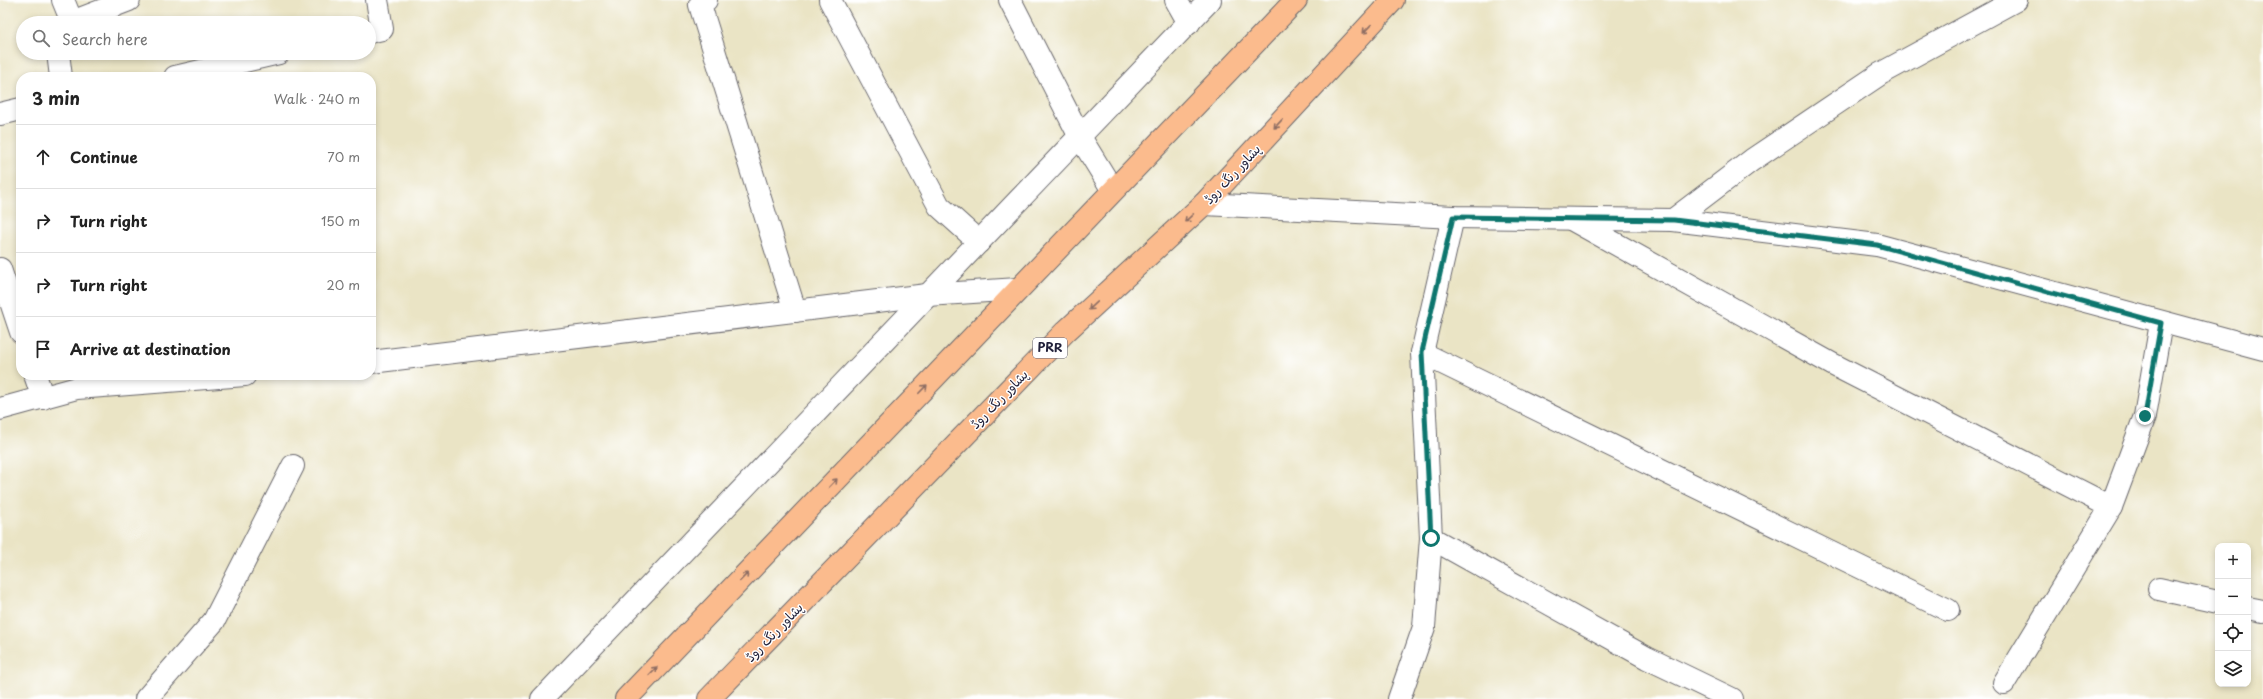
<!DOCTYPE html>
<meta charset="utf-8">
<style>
:root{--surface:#fff;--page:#f6f6f6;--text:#222;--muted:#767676;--line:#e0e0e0}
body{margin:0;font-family:"Playpen Sans","Playpen Sans Arabic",sans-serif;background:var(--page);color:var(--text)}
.controls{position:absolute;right:12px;bottom:12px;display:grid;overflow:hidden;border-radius:8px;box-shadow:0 2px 6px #0003}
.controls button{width:36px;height:36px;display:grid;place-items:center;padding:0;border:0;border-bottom:1px solid var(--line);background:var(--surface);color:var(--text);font:20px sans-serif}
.stop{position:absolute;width:12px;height:12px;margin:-9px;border:3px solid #0f766e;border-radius:50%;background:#fff}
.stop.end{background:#0f766e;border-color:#fff;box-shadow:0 1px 4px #0008}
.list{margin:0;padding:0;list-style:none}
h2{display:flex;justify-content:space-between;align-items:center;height:52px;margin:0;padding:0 16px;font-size:17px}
h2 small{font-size:13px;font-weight:400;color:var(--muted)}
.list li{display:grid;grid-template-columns:26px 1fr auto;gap:12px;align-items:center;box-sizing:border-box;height:64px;padding:0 16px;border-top:1px solid var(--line)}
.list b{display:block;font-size:15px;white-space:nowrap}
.list em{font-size:13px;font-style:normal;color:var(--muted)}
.icon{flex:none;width:22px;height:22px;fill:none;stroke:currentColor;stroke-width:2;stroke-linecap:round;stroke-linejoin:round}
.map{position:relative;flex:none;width:2263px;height:699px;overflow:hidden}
.search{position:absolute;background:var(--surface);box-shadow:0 2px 6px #0003;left:16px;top:16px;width:360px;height:44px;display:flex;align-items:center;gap:10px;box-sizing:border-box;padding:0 14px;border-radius:22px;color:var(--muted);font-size:15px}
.panel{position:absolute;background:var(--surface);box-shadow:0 2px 6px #0003;left:16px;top:72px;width:360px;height:308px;border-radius:16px}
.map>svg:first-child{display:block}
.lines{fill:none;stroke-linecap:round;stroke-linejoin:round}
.minor-casing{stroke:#68666b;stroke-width:24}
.tertiary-casing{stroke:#68666b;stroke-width:24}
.trunk-casing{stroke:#68666b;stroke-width:24}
.minor{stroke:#fff;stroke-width:22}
.tertiary{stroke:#fff;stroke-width:22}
.trunk{stroke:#fbbb8d;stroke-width:22}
.oneway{stroke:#8e6e64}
.route{stroke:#0f766e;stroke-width:5}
.labels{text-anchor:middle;stroke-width:3;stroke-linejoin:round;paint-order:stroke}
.shield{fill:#fff;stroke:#646476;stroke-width:1}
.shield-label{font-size:12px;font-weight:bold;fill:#22223b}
.street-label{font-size:13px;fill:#22223b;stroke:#fff}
</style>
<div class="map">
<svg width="2263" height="699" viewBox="0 0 2263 699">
<rect width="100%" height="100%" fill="#fff"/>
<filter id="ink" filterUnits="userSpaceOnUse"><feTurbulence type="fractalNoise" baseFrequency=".025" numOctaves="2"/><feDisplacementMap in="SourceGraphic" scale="8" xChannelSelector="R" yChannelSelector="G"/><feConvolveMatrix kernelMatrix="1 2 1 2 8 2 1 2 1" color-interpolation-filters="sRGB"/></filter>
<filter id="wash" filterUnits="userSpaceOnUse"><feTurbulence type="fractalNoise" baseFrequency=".012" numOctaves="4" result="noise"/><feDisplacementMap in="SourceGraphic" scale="16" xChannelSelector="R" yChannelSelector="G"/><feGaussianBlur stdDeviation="0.9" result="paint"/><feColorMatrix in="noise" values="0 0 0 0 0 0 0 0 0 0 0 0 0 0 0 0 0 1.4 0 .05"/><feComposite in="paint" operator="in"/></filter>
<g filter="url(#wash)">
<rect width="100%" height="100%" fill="#eae4c5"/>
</g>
<g filter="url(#ink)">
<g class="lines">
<g class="minor-casing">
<g id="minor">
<path d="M 63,0 L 72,22 L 71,23"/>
<path d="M 706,0 L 700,5 L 795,311"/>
<path d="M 830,0 L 939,206 L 979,242"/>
<path d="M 1010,0 L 1080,137 L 1112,189"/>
<path d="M 1176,0 L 1189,23"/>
<path d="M 72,22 L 129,0"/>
<path d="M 369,32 L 382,29 L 377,0"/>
<path d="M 58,53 L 61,77"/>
<path d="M 175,77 L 279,53"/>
<path d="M 0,114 L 21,109"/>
<path d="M 1204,204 L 1453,217 L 1673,220 L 1752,160 L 1880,74 L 2016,0"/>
<path d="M 1571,219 L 1832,364 L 2111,507"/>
<path d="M 1673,220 L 1877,245 L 2263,349"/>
<path d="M 0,269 L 21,332"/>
<path d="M 1422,353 L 1948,610"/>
<path d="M 371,362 L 927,295 L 1018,289"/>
<path d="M 35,375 L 43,398"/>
<path d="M 0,409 L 77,388 L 245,375"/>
<path d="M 1431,538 L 1647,658 L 1732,699"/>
<path d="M 2159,589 L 2218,602"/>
<path d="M 2248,608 L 2263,611"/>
<path d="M 2004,683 L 2111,507 L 2145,416 L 2161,323"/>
<path d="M 146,699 L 214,621 L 293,466"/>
<path d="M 1399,699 L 1424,627 L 1431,538 L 1422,353 L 1453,217"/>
</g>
</g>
<g class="tertiary-casing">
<path id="tertiary" d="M 542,699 L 1210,0"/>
</g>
<g class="trunk-casing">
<g id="trunk">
<path d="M 626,699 L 1296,0"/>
<path d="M 709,699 L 1065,332 L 1204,204 L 1393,0"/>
</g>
</g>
<use href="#minor" class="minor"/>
<use href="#tertiary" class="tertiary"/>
<use href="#trunk" class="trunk"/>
</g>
<defs><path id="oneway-shaft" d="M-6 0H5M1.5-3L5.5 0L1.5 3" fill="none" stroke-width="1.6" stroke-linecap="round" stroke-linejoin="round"/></defs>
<g class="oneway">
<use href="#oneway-shaft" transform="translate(1367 29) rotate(133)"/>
<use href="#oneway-shaft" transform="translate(1278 124) rotate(133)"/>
<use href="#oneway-shaft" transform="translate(1189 218) rotate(137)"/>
<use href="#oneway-shaft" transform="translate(1093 306) rotate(137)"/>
<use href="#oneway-shaft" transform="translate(923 389) rotate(-46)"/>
<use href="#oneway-shaft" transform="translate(833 483) rotate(-46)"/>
<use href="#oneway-shaft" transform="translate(744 577) rotate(-46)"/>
<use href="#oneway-shaft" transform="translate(653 671) rotate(-46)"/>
</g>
</g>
<g class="lines" filter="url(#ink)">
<path class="route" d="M 1431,538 L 1422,352 L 1453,217 L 1674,220 L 1877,245 L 2161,323 L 2145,416"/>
</g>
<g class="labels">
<rect class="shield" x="1033" y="338" width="34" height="20" rx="3"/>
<g class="shield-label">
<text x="1050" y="352">PRR</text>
</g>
<g class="street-label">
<text transform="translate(1232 174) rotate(-47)" y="5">پشاور رنگ روڈ</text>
<text transform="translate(999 399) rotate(-46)" y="5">پشاور رنگ روڈ</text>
<text transform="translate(774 632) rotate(-46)" y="5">پشاور رنگ روڈ</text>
</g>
</g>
</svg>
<div class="controls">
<button>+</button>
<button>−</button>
<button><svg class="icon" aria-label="locate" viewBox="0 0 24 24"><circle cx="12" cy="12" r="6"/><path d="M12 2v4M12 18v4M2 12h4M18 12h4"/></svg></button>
<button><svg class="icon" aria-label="layers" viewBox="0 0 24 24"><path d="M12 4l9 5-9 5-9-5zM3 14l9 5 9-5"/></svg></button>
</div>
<div class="stop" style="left:1431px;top:538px"></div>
<div class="stop end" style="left:2145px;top:416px"></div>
<div class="search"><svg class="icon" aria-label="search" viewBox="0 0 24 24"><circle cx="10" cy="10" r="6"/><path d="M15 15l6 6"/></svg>Search here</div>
<section class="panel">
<h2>3 min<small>Walk · 240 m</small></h2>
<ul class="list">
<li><svg class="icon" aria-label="ahead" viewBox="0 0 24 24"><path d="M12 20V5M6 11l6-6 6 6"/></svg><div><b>Continue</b></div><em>70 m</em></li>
<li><svg class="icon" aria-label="right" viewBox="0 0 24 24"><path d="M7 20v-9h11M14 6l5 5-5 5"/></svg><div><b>Turn right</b></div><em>150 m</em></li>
<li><svg class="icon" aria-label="right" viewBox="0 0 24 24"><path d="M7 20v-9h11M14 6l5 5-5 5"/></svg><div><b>Turn right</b></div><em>20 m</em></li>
<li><svg class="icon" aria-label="arrive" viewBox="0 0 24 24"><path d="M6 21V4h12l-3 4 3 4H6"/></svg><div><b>Arrive at destination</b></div></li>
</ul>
</section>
</div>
